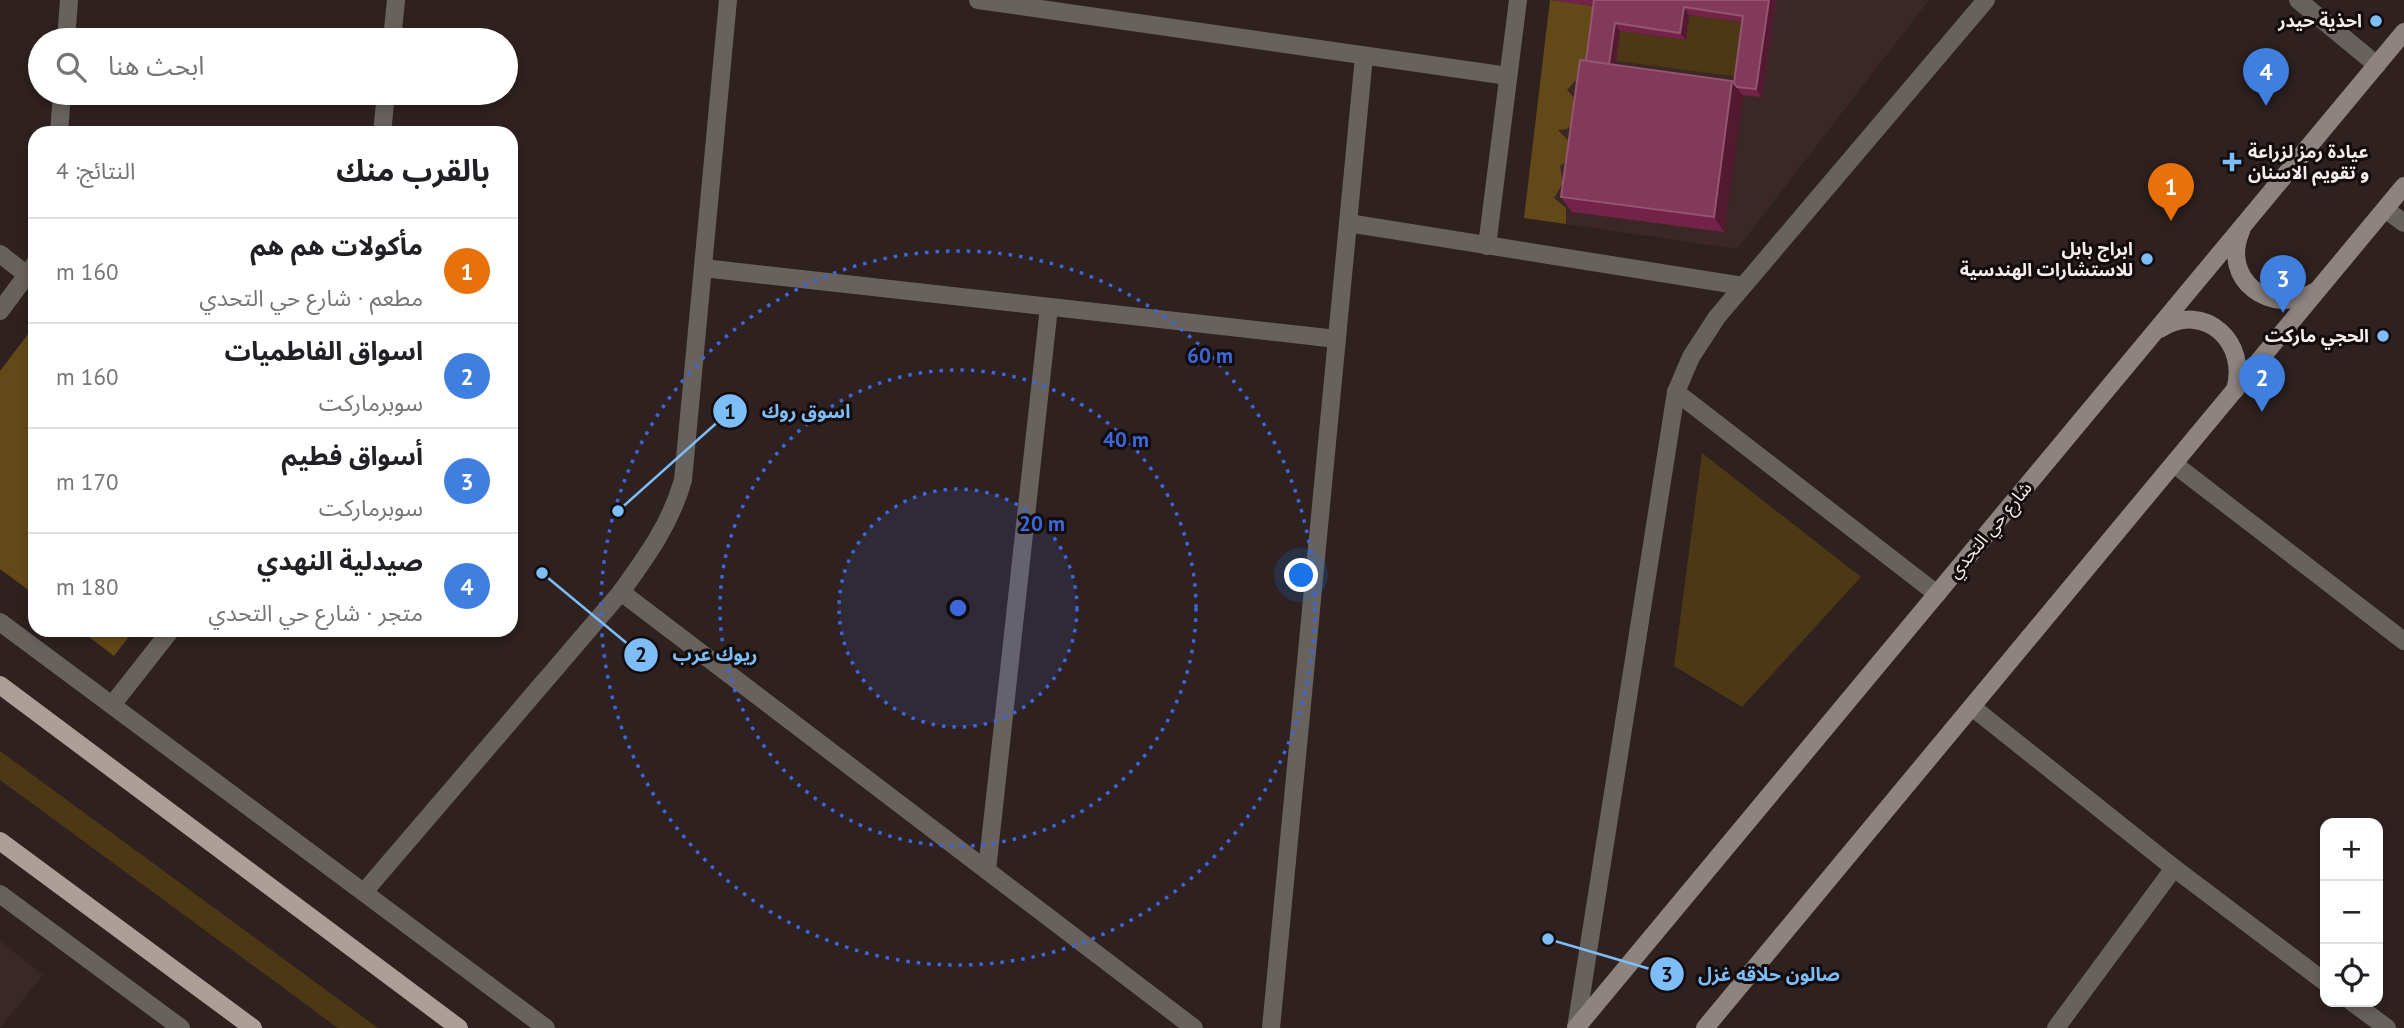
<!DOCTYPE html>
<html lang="ar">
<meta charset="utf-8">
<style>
:root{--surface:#fff;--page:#f6f6f6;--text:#202124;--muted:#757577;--line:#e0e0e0;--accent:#db2777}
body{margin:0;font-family:"PT Sans","Noto Sans Arabic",sans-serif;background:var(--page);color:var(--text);direction:rtl}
.controls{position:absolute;right:21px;bottom:21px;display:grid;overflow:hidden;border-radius:14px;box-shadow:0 4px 10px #0003}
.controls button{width:63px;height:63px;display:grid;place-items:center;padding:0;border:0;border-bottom:2px solid var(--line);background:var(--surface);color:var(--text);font:35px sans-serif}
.you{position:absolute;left:1302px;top:576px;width:24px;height:24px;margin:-18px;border:5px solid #fff;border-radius:50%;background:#1a73e8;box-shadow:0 0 0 10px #1a73e833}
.badge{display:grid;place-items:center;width:46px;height:46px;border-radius:50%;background:var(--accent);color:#fff;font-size:23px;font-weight:700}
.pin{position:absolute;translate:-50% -58px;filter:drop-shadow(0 2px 4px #0008)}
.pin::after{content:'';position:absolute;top:37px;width:24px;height:21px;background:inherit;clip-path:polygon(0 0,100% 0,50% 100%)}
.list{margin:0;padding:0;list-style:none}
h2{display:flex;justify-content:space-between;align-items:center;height:91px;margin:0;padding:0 28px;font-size:30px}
h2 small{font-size:23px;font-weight:400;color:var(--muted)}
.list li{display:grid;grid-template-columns:46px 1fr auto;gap:21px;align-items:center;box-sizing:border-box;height:105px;padding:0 28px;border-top:2px solid var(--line)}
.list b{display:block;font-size:26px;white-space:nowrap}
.list p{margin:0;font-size:23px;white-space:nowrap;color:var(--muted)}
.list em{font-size:23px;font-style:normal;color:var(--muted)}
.icon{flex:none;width:38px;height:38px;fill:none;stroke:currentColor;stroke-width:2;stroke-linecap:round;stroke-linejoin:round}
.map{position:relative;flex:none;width:2404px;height:1028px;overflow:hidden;direction:ltr}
.search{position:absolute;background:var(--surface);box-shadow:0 4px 10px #0003;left:28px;top:28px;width:490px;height:77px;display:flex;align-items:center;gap:18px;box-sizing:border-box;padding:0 24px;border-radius:38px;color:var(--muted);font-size:26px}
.panel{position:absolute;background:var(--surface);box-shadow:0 4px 10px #0003;left:28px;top:126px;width:490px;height:511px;border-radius:21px;direction:rtl}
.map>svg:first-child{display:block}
.built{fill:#3b2725}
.green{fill:#4c3815}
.forest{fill:#634917}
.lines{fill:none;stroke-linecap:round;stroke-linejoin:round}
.minor{stroke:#68625e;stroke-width:18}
.tertiary{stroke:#68625e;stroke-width:18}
.secondary{stroke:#8e847f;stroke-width:18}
.primary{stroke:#ab9f97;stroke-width:18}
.wall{fill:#742348;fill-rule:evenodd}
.shaded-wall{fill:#521930}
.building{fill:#82395a;stroke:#945571;stroke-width:2}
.ring{fill:none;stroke:#3e66db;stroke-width:3.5;stroke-dasharray:3.5 7}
.poi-dot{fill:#7dbef9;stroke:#120c0c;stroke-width:2.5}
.labels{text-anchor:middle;stroke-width:6;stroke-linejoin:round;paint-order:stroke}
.poi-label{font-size:18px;font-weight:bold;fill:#f7edec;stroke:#120c0c;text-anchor:end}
.street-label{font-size:18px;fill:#f7edec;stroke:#120c0c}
.centre{fill:#3e66db;stroke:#120c0c;stroke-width:3.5}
.ring-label{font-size:21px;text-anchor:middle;font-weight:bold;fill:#3e66db;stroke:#120c0c;stroke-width:6;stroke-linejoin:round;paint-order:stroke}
.leader{fill:none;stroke:#7dbef9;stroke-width:2.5}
.callout-dot{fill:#7dbef9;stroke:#120c0c;stroke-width:2.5}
.mark-label{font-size:21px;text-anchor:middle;font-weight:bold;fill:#111}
.callout-label{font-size:19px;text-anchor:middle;font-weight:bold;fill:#7dbef9;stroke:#120c0c;stroke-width:6;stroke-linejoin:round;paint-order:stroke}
</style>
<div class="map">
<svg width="2404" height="1028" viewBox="0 0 2404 1028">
<rect width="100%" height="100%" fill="#2e211f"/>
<g class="built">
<path d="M 1550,0 L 1929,0 L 1737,249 L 1524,218 Z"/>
<path d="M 0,941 L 43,975 L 0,1028 Z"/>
</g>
<g class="green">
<path d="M 1689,15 L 1749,23 L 1741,77 L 1616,61 L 1620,31 L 1685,40 Z"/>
<path d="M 1702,453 L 1861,577 L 1742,707 L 1674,666 Z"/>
<path d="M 0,751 L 378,1028 L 338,1028 L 0,780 Z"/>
</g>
<g class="forest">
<path d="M 1550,0 L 1600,7 L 1582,84 L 1575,81 L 1567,90 L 1577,101 L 1576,121 L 1567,129 L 1558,130 L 1574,146 L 1568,160 L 1560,166 L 1563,183 L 1554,198 L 1566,208 L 1566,224 L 1524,218 Z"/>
<path d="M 35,325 L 35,595 L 0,569 L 0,371 Z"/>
<path d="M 80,630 L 134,630 L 114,656 Z"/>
</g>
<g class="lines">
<g class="minor">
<path d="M 978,0 L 1508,76"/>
<path d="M 2298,0 L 2377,65"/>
<path d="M 66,40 L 69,0"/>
<path d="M 392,40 L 396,0"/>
<path d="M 59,133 L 62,93"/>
<path d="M 382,133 L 386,93"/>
<path d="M 2385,209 L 2404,223"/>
<path d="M 1348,223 L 1743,286"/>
<path d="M 1487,246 L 1518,0"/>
<path d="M 0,254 L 35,281"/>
<path d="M 703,268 L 1337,339"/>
<path d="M 0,311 L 35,264"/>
<path d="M 1676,392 L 1937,594"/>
<path d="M 2174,464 L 2404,641"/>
<path d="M 621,592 L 1194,1028"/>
<path d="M 112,705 L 171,630"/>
<path d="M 1972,707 L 2174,868 L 2325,982"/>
<path d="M 987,870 L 1049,307"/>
<path d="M 364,892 L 621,592 C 647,556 671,523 683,480 L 728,0"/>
<path d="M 2352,1002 L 2387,1028"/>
<path d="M 1271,1028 L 1364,56"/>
<path d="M 1576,1028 L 1676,392 L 1691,357 L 1717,317 L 1986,0"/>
<path d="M 2056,1028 L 2174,868"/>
</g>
<g class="tertiary">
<path d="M 0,622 L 546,1028"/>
<path d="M 0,894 L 181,1028"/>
</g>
<g class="secondary">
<path d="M 2241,231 C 2220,280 2271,317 2314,292"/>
<path d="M 2160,329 C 2205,300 2249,343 2235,390"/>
<path d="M 1576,1028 L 2404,32"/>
<path d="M 1705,1028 L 2404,186"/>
</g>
<g class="primary">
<path d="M 0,685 L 459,1028"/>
<path d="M 0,841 L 253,1028"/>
</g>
</g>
<path class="wall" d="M 1550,0 L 1776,0 L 1762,97 L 1742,95 L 1724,232 L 1572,212 L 1561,197 L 1586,61 L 1593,6 ZM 1689,15 L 1742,22 L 1734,83 L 1732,81 L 1616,65 L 1620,31 L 1686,40 Z"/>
<g class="shaded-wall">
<path d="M 1769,0 L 1776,0 L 1762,97 L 1756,89 Z"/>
<path d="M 1684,7 L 1689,15 L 1686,40 L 1680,33 Z"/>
<path d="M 1615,23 L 1620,31 L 1614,79 L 1608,71 Z"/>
<path d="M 1732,81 L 1743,96 L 1724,232 L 1714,217 Z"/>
</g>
<g class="building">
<path d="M 1594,0 L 1769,0 L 1756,89 L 1737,87 L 1734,83 L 1743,16 L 1684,7 L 1680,33 L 1615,23 L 1609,64 L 1586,61 Z"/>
<path d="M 1580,60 L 1732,81 L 1714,217 L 1561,197 Z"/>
</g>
<circle cx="958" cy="608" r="119" fill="#3e66db" fill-opacity=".12"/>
<g class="ring">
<circle cx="958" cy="608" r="119"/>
<circle cx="958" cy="608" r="238"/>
<circle cx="958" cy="608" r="357"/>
</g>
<g class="poi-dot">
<circle cx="2376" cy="21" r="7"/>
<path d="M2228.5 151.5h7v7h7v7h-7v7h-7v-7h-7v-7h7z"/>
<circle cx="2147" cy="259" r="7"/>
<circle cx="2383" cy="336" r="7"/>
</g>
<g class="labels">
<g class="poi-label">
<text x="2362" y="27">احذية حيدر</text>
<text x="2248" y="158" text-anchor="start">عيادة رمز لزراعة<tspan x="2248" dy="21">و تقويم الاسنان</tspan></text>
<text x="2133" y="255">ابراج بابل<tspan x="2133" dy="21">للاستشارات الهندسية</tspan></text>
<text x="2369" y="342">الحجي ماركت</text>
</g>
<g class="street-label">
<text transform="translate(1990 530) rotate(-50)" y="6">شارع حي التحدي</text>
</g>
</g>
<circle cx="958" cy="608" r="10" class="centre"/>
<g class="ring-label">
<text x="1210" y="363">60 m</text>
<text x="1126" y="447">40 m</text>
<text x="1042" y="531">20 m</text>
</g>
<path class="leader" d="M618 511L730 411M542 573L641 655M1548 939L1667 974"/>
<g class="callout-dot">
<circle cx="618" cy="511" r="7"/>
<circle cx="542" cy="573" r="7"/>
<circle cx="1548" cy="939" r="7"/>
<circle cx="730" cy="411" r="18"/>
<circle cx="641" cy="655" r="18"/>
<circle cx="1667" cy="974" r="18"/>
</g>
<g class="mark-label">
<text x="730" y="419">1</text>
<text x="641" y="662">2</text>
<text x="1667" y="982">3</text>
</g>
<g class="callout-label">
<text x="806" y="418">اسوق روك</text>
<text x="715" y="661">ريوك عرب</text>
<text x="1769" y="981">صالون حلاقه غزل</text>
</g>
</svg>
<div class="controls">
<button>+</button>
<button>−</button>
<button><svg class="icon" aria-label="locate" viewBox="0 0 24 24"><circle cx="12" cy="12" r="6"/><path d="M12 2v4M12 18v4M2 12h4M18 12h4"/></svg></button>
</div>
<div class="you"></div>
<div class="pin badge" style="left:2171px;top:221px;background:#e8710a">1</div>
<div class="pin badge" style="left:2262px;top:412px;background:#3f7fe0">2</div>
<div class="pin badge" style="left:2283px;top:313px;background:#3f7fe0">3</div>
<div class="pin badge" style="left:2266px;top:106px;background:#3f7fe0">4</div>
<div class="search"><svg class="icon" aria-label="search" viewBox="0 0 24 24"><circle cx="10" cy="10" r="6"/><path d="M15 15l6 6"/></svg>ابحث هنا</div>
<section class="panel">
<h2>بالقرب منك<small>النتائج: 4</small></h2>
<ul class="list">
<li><span class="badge" style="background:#e8710a">1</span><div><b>مأكولات هم هم</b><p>مطعم · شارع حي التحدي</p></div><em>160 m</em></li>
<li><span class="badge" style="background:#3f7fe0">2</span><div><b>اسواق الفاطميات</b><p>سوبرماركت</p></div><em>160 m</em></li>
<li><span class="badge" style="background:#3f7fe0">3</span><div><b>أسواق فطيم</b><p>سوبرماركت</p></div><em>170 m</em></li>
<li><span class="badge" style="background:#3f7fe0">4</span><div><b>صيدلية النهدي</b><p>متجر · شارع حي التحدي</p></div><em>180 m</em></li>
</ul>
</section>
</div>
